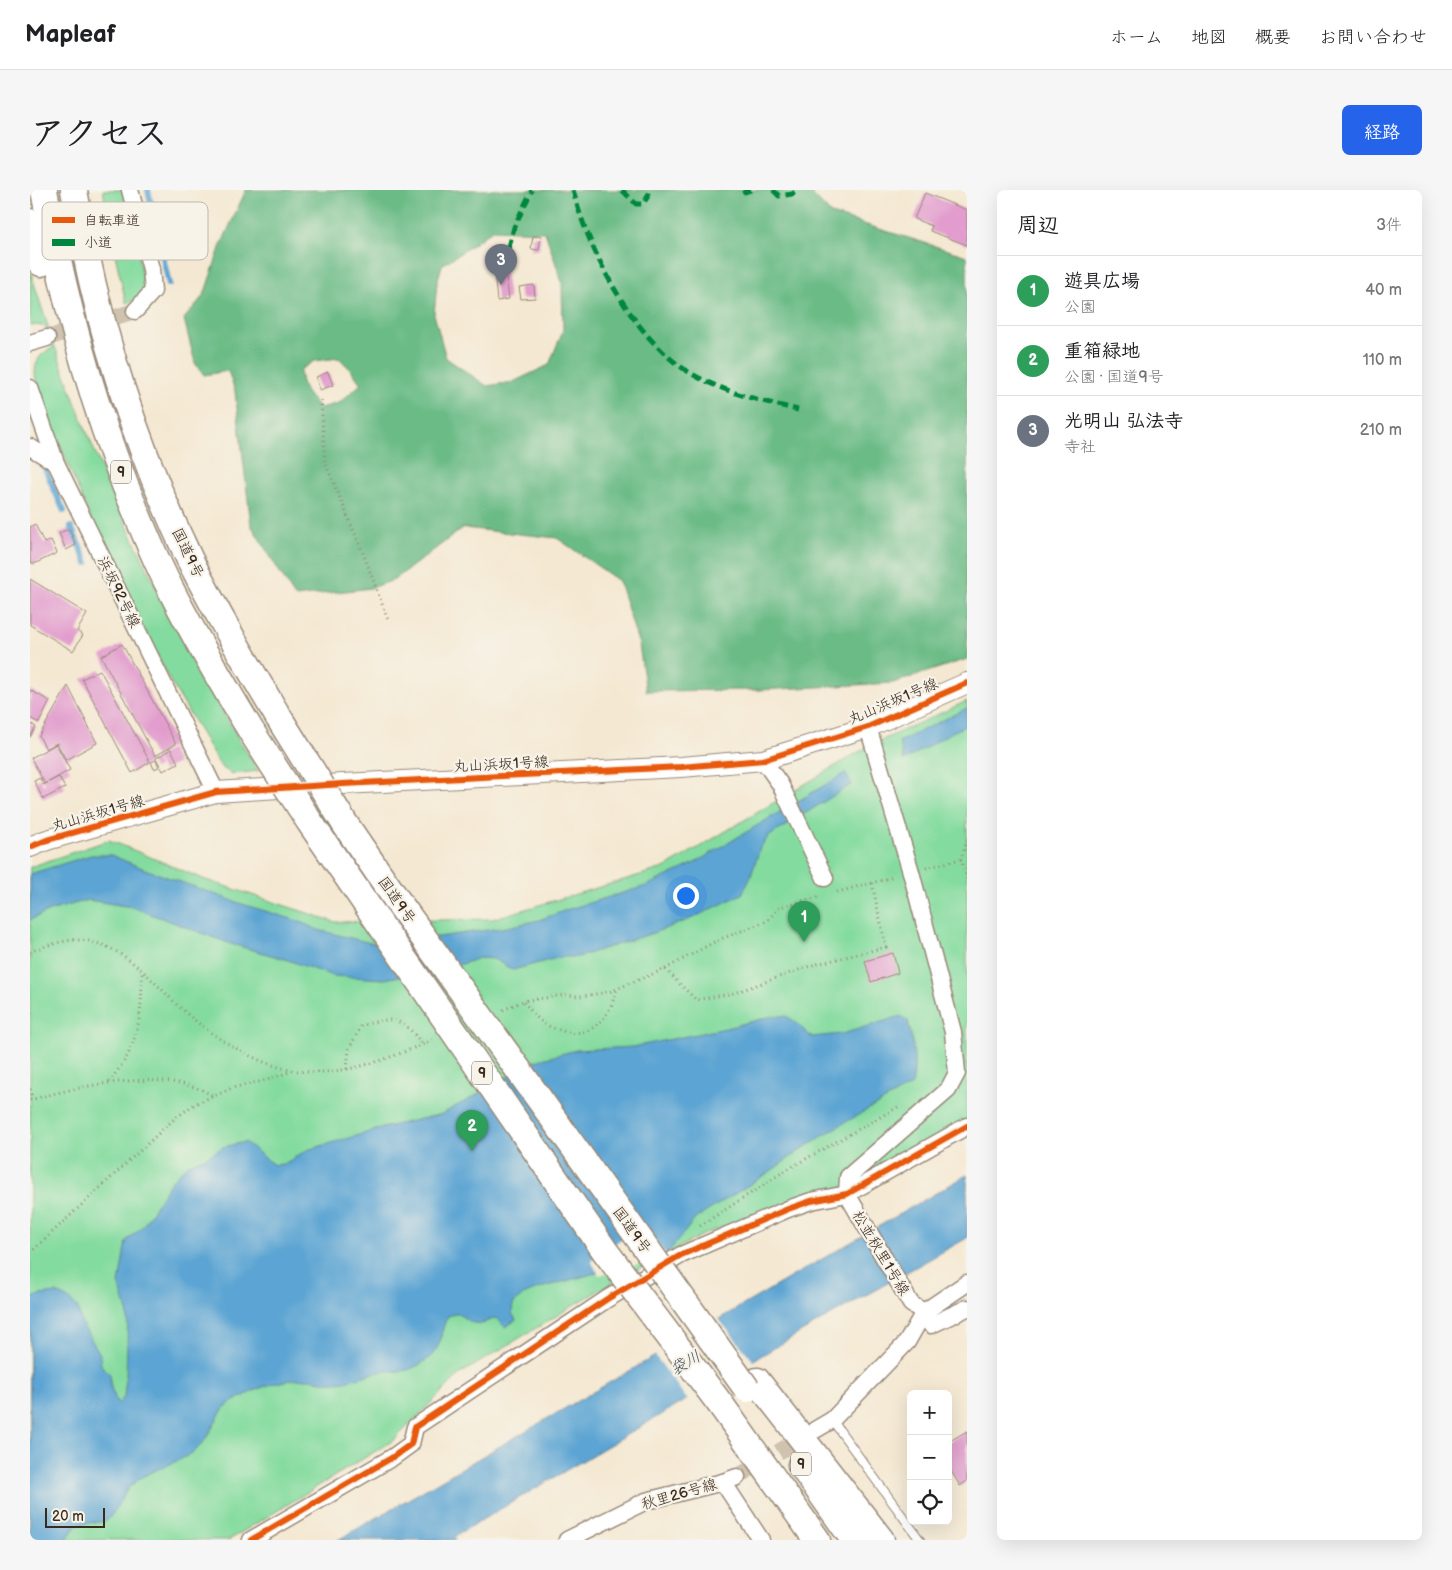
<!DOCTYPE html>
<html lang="ja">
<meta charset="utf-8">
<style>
:root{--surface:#fff;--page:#f6f6f6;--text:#202124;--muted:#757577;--line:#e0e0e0;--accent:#2563eb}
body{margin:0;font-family:"Balsamiq Sans","Klee One",sans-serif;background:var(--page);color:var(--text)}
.controls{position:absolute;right:15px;bottom:15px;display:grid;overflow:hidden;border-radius:8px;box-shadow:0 5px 20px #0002}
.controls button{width:45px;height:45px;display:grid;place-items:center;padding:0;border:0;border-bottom:1px solid var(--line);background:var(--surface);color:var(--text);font:25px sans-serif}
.scale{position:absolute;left:15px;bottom:12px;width:60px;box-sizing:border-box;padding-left:5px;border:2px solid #3b2a1e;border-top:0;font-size:14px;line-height:18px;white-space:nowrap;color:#3b2a1e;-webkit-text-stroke:4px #f7f3e8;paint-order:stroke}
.you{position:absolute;left:655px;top:705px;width:18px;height:18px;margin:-12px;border:4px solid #fff;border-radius:50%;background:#1a73e8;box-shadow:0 0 0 8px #1a73e833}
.badge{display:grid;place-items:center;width:32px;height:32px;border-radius:50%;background:var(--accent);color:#fff;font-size:16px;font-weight:700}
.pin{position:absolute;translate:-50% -41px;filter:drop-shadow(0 1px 2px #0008)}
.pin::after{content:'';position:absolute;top:26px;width:18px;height:15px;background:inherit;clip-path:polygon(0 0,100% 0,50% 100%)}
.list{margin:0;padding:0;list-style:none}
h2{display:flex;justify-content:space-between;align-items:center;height:65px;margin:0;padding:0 20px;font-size:21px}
h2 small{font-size:16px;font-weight:400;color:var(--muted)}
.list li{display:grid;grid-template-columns:32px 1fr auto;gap:15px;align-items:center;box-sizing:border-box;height:70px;padding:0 20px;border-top:1px solid var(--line)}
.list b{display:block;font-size:19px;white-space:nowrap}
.list p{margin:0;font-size:16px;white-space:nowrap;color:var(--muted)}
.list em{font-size:16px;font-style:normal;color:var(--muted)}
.icon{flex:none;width:28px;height:28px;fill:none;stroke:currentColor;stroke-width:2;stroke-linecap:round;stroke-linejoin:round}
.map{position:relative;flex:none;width:937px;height:1350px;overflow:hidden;border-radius:8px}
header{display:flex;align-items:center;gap:30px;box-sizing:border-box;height:70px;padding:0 25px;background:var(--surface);border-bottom:1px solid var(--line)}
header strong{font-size:24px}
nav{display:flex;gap:28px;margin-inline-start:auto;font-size:18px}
.intro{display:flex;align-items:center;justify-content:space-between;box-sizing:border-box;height:120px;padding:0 30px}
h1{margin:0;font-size:35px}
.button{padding:12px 22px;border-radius:8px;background:var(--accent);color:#fff;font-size:18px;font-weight:700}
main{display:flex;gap:30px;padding:0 30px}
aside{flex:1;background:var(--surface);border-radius:8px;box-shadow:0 5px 20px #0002}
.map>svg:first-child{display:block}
.green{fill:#84db9f;stroke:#60825e}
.forest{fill:#6bbb86;stroke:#537252;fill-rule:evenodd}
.water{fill:#5ca4d3;stroke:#4c6778}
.pier{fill:#f4e8d2}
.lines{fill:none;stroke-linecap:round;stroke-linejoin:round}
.stream{stroke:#5ca4d3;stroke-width:6}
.building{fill:#e29dce}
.minor-tunnel{stroke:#cfc2ae;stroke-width:16;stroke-dasharray:16 8;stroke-linecap:butt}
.service-casing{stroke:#988978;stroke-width:10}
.minor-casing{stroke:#988978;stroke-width:19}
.tertiary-casing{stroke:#988978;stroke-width:22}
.trunk-casing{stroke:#988978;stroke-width:29}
.path{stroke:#988978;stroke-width:3;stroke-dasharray:1 4;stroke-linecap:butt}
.service{stroke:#fff;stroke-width:8}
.minor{stroke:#fff;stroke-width:16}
.tertiary{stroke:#fff;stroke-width:20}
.trunk{stroke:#fff;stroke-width:26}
.trunk-bridge-casing{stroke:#988978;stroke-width:29;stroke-linecap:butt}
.trunk-bridge{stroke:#fff;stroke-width:26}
.quiet{stroke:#00873e;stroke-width:5;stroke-dasharray:10 5;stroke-linecap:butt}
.cycleway-casing{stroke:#f7f3e8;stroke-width:9}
.cycleway{stroke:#e8590c;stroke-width:6}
.labels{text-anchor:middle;stroke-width:4.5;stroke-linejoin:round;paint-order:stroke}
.shield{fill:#f7f3e8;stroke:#73665b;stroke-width:1}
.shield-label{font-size:14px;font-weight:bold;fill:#3b2a1e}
.street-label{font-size:15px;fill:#3b2a1e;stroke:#f7f3e8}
.water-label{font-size:16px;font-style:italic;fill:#47555d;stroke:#f7f3e8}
.key{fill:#f7f3e8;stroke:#bfb7ab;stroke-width:1}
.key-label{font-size:14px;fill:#3b2a1e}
</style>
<header>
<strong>Mapleaf</strong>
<nav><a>ホーム</a><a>地図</a><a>概要</a><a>お問い合わせ</a></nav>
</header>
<div class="intro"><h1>アクセス</h1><a class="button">経路</a></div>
<main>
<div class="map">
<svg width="937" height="1350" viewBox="0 0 937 1350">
<rect width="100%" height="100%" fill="#f7f3e8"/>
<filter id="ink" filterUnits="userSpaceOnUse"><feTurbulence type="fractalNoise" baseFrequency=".02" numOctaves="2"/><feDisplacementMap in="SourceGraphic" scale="10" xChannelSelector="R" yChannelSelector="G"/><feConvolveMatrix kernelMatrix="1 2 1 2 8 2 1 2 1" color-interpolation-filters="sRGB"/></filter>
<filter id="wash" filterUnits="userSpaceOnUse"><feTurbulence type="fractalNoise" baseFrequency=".0096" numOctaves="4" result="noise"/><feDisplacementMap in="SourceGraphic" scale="20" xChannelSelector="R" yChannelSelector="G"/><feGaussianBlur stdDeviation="1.12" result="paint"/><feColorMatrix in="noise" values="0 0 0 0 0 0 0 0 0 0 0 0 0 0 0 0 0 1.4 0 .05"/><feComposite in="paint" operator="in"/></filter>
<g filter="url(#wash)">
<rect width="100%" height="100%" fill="#f4e8d2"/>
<g class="green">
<path d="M 73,0 L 96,0 L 113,89 L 113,97 L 110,109 L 96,113 L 84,60 Z"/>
<path d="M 0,80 C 53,256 132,424 228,581 L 202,584 L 191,577 L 138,487 L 65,339 L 31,258 L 6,190 C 3,174 8,164 23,158 L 15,136 L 0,135 Z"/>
<path d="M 937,511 L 937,930 L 830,992 L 676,1043 L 566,1102 L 430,1184 L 364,1250 L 199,1350 L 0,1350 L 0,677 L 79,650 L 173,689 L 305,732 L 462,729 L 634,678 L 839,556 Z"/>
</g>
<path class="forest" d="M 216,0 L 778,0 L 801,24 L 937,66 L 937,469 L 863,493 L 729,500 L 616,501 L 609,455 L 589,391 L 527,348 L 433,338 L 364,390 L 341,398 L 265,407 L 221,335 L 205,201 L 198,181 L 174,185 L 165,173 L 154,129 L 174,105 L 191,55 ZM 462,40 L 515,42 L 532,92 L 533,140 L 519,175 L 483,192 L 457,196 L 416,168 L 404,124 L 407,93 L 412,75 L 438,58 ZM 309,168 L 321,180 L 331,194 L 309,213 L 291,218 C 276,205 272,200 270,180 L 284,171 Z"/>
<g class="water">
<path d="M 937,518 L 937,535 L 920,543 L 874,571 L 869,552 Z"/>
<path d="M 815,583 L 822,594 L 738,647 L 730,658 L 720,689 L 712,704 L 663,728 L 626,742 L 548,767 L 531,767 L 483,780 L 464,769 L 449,768 L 432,774 L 355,789 L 303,786 L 252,768 L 201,754 L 102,717 L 58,710 L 19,721 L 0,730 L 0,684 L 61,665 L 81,665 L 112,678 L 212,714 L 268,731 L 288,740 L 341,753 L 409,747 L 478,737 L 509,730 L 539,719 L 616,696 L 663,674 Z"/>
<path d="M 743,826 L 756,826 L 766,832 L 781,847 L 812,844 L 871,826 L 878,831 C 883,854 887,871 882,895 L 814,933 L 775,957 L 738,983 L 665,1029 L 637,1064 L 510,1098 L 493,1105 L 483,1114 L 482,1123 L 486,1130 L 475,1137 L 466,1128 C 448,1135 444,1137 428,1123 L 418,1126 C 410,1139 413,1153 403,1164 C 396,1172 383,1179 373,1181 C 367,1182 360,1180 354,1181 C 338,1184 322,1191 306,1192 C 295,1193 283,1188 272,1189 C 253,1190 230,1196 214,1206 C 208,1209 199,1213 194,1218 C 185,1230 179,1248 167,1259 C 150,1274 123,1277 104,1293 C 89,1305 88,1322 75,1332 L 64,1332 L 46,1336 L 36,1350 L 0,1350 L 0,1109 L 9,1105 L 26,1103 L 37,1108 L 47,1117 L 52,1134 L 70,1164 L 71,1175 L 80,1184 L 81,1198 L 88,1214 L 94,1207 L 96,1187 L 98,1125 L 89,1094 L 96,1051 L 113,1036 L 142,990 L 157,975 L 176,967 L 193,957 L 215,952 L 244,975 L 254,974 L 277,960 L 356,937 L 412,924 L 447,905 L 505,871 L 546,860 L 603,857 L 696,838 Z"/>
<path d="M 937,985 L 937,1048 L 780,1137 L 428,1344 L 424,1348 L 426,1350 L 308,1350 Z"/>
</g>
<g class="pier">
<path d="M 612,1034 L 637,1066 L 569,1085 L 561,1071 Z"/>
<path d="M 687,1127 L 725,1173 L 659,1212 L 624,1164 Z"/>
</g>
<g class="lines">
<g class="stream">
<path d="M 118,0 L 139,94"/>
<path d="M 12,272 L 34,321"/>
<path d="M 41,337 L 57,373"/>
</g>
</g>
<g id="blocks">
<g class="building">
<path d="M 895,3 L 937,20 L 937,55 L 900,41 L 902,36 L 884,29 Z"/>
<path d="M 503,46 L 511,46 L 509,60 L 501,59 Z"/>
<path d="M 475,80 L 479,109 L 467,111 L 464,81 Z"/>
<path d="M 504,95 L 505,108 L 491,109 L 489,97 Z"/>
<path d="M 298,182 L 303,195 L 290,200 L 286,187 Z"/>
<path d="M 5,334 L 14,353 L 21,350 L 27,363 L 4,374 L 0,372 L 0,337 Z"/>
<path d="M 39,339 L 46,355 L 36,360 L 29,343 Z"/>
<path d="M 0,389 L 57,424 L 47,441 L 53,445 L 43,461 L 0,435 Z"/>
<path d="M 92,454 L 146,554 L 125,566 L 71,466 Z"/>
<path d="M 70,480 L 120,572 L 102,583 L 52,489 Z"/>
<path d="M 38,496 L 67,553 L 36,570 L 27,553 L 16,559 L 9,546 Z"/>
<path d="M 0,500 L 20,511 L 9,533 L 0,528 Z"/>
<path d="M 0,533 L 6,537 L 0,547 Z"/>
<path d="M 26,554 L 40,580 L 15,594 L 1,568 Z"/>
<path d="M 141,559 L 148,573 L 133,581 L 126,568 Z"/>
<path d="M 126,570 L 129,577 L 124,579 L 121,572 Z"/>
<path d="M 29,587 L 35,598 L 13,609 L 4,591 L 10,588 L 13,595 Z"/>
<path d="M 863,763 L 868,783 L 841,792 L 835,771 Z"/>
<path d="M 937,1241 L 937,1291 L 930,1296 L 918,1276 L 918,1252 Z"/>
</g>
</g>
</g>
<g filter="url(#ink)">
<use href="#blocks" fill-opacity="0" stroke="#988978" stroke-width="1"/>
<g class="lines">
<g class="minor-tunnel">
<path d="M 17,148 L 105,121"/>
<path d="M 707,1287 L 778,1244"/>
</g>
<g class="service-casing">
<path id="service" d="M 802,1230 L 890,1350"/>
</g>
<g class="minor-casing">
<g id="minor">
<path d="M 100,0 L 121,79 L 123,101 L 105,121"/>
<path d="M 0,153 L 17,148"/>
<path d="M 0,198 L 26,273 L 186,602"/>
<path d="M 0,257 L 26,273"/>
<path d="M 838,537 L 881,682 L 923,842 L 927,883 L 918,900 L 818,987 L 817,1004 L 881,1114 L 894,1122 L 901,1135 L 937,1118"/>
<path d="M 733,570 L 750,594 L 795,688"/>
<path d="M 785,1240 L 802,1230 L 877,1152 L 894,1122 L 937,1093"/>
<path d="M 693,1292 L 731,1350"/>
<path d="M 221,1350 L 363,1267 L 381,1254 L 385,1237 L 577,1109 L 651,1065 L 758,1019 L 781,1011 L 817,1004 L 937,936"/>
<path d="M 537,1350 L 616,1311 L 693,1292 L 707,1287"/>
</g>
</g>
<g class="tertiary-casing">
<path id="tertiary" d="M 0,657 L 17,650 L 186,602 L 313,594 L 651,577 L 733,570 L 838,537 L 937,493"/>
</g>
<g class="trunk-casing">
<g id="trunk">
<path d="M 14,0 C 32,101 58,199 95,295 C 109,329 122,363 139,396 C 164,446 193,495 223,544"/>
<path d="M 44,0 C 65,128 104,253 160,370 C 187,424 218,476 249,528"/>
<path d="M 0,32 L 11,73"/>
<path d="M 727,1191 L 851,1350"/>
<path d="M 691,1215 L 787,1350"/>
<path d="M 771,1275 L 824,1350"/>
</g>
</g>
<g class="path">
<path d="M 291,210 L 295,272 L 333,363 L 358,430"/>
<path d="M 937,650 L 931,669 L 937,690"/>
<path d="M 896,678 L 931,669"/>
<path d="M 807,702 L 864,687"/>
<path d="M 0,762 C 17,755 40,747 59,751 C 99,759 126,796 155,822 C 183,847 230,877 268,881 C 315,887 360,868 403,850"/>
<path d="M 635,779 L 688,750 L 737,731 L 750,717 L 791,706"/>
<path d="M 494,812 C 499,818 505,827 512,832 C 518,837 526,839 533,841 C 565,849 580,826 587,798"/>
<path d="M 473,820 L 493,811 L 534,805 L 552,806 L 579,802 L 635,779 L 666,810 L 704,803 L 783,775 L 856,757 L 842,693"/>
<path d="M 317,879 L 319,859 L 331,836 C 363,825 373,828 392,854"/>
<path d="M 79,892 C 86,882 96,871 100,860 C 111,835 112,808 112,782"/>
<path d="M 0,899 L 3,909"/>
<path d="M 0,910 C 50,896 136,876 183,906"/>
<path d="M 670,1036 L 758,979 L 868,917"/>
<path d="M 0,1063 L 144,929 L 165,914 L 202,898 L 237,890 L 262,881"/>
</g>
<use href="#service" class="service"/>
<use href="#minor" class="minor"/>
<use href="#tertiary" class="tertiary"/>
<use href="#trunk" class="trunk"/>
<g class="trunk-bridge-casing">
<g id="trunk-bridge">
<path d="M 249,528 L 315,634 L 371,716 L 717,1199"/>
<path d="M 223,544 L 279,631 L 575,1061 L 691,1215"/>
</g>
</g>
<use href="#trunk-bridge" class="trunk-bridge"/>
<g class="quiet">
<path d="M 543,0 C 558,60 603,147 657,181 C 691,202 729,210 768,220"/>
<path d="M 592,0 L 606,14 L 613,14 L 618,6 L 620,0"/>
<path d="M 713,0 L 715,2 L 721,0"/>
<path d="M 743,0 L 749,6 L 762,4 L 768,0"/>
<path d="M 475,73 L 484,37 L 502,0"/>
</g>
<g class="cycleway-casing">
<g id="cycleway">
<path d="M 0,657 L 17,650 L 186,602 L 313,594 L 651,577 L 733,570 L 838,537 L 937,493"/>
<path d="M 221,1350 L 363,1267 L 381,1254 L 385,1237 L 577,1109 L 651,1065 L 758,1019 L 781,1011 L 817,1004 L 937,936"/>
</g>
</g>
<use href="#cycleway" class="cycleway"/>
</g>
</g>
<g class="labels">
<g class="shield">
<rect x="81" y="270.5" width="20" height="23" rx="4"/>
<rect x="442" y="871.5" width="20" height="23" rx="4"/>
<rect x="761" y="1262.5" width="20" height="23" rx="4"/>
</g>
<g class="shield-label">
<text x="91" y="287">9</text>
<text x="452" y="888">9</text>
<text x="771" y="1279">9</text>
</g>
<g class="street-label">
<text transform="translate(158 363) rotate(64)" y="5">国道9号</text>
<text transform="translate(89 402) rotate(64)" y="5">浜坂92号線</text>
<text transform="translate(863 511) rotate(-23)" y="5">丸山浜坂1号線</text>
<text transform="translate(471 574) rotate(-3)" y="5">丸山浜坂1号線</text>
<text transform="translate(68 623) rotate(-16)" y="5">丸山浜坂1号線</text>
<text transform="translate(367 710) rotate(55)" y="5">国道9号</text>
<text transform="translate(602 1040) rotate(54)" y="5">国道9号</text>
<text transform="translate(851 1063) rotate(59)" y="5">松並秋里1号線</text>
<text transform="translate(649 1304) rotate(-16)" y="5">秋里26号線</text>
</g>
<g class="water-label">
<text transform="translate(655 1172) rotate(-30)" y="6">袋川</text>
</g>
</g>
<rect x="12" y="12" width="166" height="58" rx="8" class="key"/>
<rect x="22" y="27" width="23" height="6" fill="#e8590c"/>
<rect x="22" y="49" width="23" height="7" fill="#00873e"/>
<g class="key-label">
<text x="54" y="35">自転車道</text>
<text x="54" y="57">小道</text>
</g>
</svg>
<div class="controls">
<button>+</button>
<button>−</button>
<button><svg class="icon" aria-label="locate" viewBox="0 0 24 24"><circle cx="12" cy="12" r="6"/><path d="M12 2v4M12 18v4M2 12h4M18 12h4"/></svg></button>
</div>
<div class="scale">20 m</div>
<div class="you"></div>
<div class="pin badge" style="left:774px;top:752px;background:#2e9e5b">1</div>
<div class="pin badge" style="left:442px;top:961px;background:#2e9e5b">2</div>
<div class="pin badge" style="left:471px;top:95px;background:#6b7280">3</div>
</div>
<aside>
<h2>周辺<small>3件</small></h2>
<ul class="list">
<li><span class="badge" style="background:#2e9e5b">1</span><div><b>遊具広場</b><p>公園</p></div><em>40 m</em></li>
<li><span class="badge" style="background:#2e9e5b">2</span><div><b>重箱緑地</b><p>公園 · 国道9号</p></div><em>110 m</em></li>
<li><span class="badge" style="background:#6b7280">3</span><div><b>光明山 弘法寺</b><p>寺社</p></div><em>210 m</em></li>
</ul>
</aside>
</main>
